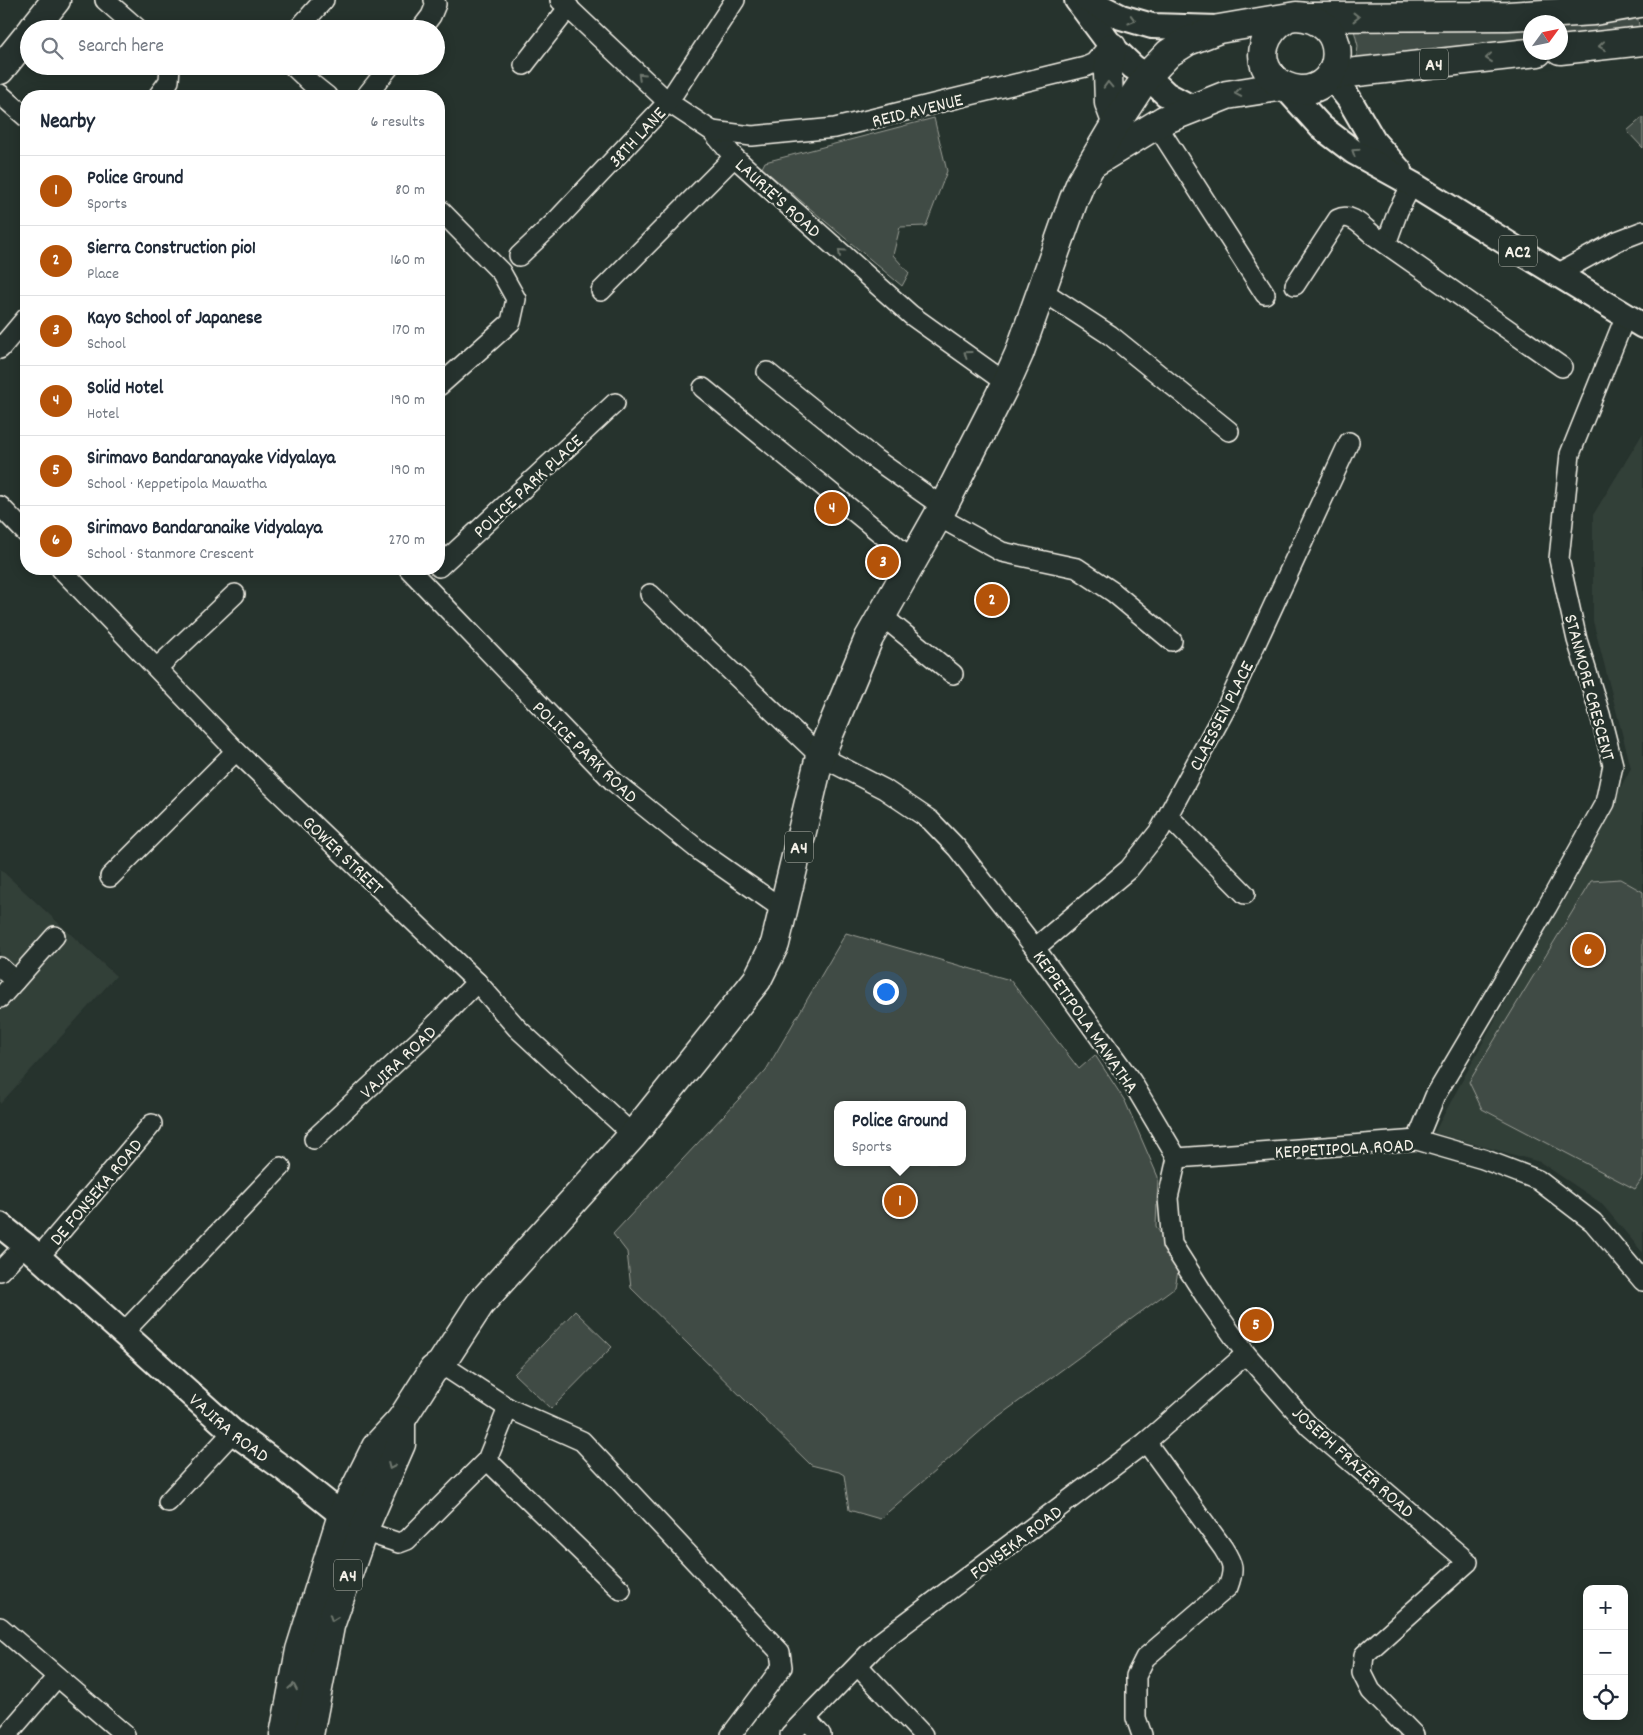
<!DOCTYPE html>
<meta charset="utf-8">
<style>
:root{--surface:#fff;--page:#f2f2f3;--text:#1f2937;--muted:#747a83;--line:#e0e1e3;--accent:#b45309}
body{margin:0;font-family:Dekko,sans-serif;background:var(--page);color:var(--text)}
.controls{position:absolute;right:15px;bottom:15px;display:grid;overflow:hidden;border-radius:10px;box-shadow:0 2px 12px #0003}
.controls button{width:45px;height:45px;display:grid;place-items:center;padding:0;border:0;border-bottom:1px solid var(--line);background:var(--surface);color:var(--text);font:25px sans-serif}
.compass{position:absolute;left:1523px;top:15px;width:45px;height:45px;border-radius:50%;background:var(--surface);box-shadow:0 2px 12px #0003;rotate:57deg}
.you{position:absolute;left:885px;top:991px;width:18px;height:18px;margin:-12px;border:4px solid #fff;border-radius:50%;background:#1a73e8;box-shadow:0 0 0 8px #1a73e833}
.badge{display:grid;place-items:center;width:32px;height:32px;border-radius:50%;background:var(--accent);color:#fff;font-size:16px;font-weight:700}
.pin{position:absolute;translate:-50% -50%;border:2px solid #fff;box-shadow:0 1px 5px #0006}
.popup{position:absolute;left:834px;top:1101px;width:132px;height:65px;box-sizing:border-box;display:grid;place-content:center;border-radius:10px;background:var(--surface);filter:drop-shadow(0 1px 4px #0005);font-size:16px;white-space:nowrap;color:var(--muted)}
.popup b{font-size:19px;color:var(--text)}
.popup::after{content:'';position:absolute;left:50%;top:100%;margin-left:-10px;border:10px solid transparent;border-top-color:var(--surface)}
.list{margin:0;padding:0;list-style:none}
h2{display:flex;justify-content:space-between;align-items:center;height:65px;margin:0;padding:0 20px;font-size:21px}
h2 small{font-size:16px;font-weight:400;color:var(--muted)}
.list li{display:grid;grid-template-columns:32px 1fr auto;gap:15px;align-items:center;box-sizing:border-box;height:70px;padding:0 20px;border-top:1px solid var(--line)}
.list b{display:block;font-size:19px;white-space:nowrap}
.list p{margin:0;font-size:16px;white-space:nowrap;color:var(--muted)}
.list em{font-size:16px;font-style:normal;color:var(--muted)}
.icon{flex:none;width:28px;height:28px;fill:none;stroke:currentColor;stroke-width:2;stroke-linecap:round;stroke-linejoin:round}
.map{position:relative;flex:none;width:1643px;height:1735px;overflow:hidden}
.search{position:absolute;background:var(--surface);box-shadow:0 2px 12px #0003;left:20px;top:20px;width:425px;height:55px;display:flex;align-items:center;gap:12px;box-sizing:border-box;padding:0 18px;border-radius:28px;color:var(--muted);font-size:19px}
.panel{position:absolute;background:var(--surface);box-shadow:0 2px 12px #0003;left:20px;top:90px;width:425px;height:485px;border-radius:20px}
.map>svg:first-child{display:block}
.built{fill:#333f39}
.green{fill:#414b45;stroke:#9a9e96;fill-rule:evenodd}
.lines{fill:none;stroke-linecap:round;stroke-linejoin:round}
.minor-casing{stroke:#f4f1e8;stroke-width:22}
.major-casing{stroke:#f4f1e8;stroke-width:28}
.highway-casing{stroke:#f4f1e8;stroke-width:31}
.minor{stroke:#26332d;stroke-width:19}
.major{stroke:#26332d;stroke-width:24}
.highway{stroke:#26332d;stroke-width:28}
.oneway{stroke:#6e766e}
.labels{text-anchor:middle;stroke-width:5;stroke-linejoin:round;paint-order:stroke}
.shield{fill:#26332d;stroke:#b6b8b0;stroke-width:1}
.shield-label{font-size:18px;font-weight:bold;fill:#f4f1e8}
.street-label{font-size:19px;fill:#f4f1e8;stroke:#26332d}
</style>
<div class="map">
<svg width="1643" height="1735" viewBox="0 0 1643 1735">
<rect width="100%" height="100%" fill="#26332d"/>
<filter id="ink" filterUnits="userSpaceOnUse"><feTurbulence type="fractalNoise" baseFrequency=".02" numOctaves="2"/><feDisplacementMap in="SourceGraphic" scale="10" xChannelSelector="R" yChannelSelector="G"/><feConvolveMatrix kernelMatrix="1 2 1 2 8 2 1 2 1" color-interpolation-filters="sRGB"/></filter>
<g filter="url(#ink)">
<g class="built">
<path d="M 1643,433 L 1643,1253 L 1601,1203 L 1540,1162 L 1434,1133 L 1631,768 L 1593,621 L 1593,515 Z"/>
<path d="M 0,869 L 116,976 L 0,1104 Z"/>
</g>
<g class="green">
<path d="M 1637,13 L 1640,32 L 1561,38 L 1560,22 L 1530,22 L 1530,41 L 1458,46 L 1356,63 L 1358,46 L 1353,26 Z"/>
<path d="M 1643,117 L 1643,148 L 1627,131 Z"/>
<path d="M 934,118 L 947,171 L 926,226 L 900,227 L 893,255 L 909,273 L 902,286 L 762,168 L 765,162 Z"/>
<path d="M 1620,879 L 1643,892 L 1643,1177 L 1635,1189 L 1482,1109 L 1469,1082 L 1591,881 Z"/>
<path d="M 846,933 L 1010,980 L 1079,1069 L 1095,1055 L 1125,1101 L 1158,1177 L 1156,1226 L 1179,1266 L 1175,1287 L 992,1421 L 880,1519 L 849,1510 L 844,1475 L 839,1472 L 811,1465 L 631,1288 L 627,1252 L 613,1234 L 766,1070 ZM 838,1105 L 962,1105 L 962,1162 L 838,1162 Z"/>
<path d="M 575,1311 L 612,1347 L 551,1409 L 514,1374 Z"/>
</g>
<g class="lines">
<g class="minor-casing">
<g id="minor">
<path d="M 105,0 L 138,29"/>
<path d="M 560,0 L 668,102 L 712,131 L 734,157 L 911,315 L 1006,383"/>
<path d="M 298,29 L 324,0"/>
<path d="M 421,29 L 431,16 L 436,4 L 434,0"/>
<path d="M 524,65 L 569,7"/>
<path d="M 293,66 L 312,84 L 327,96"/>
<path d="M 0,94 L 26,117"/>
<path d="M 158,96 L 169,81 L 170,66"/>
<path d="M 366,96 L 390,66"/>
<path d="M 1156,124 L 1265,294"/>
<path d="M 712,131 L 752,136 L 835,128 L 1085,67 L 1094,63 L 1110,44"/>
<path d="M 439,209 L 501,272 L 516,299 L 511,322 L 439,386"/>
<path d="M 1386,244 L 1398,211 L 1412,184"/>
<path d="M 519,256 L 555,222 L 668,102 L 735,0"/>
<path d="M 1557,274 L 1617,241 L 1643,231"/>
<path d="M 1295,285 L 1338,219 C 1351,212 1363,227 1373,235 L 1562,367"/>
<path d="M 1041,290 L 1110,335 L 1229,431"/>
<path d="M 601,291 L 734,157"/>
<path d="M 0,349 L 26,318"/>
<path d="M 767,372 L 875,459 L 943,507"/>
<path d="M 703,388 L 912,559"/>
<path d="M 0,506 L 26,533"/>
<path d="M 937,516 L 1002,552 L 1077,568 L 1113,592 L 1172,641"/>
<path d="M 439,567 L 615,403"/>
<path d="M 61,569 L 236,751 L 477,982 L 517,1028 L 633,1135"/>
<path d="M 409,569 L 613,781 L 701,852 L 784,910"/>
<path d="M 650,594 L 820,756 L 884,789 L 930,820 L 957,848 L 1035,948 L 1132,1082 L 1177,1158 L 1168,1198 L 1172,1244 L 1207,1299 L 1246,1354 L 1310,1427 L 1468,1562 L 1364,1655 L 1362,1673 L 1371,1691 L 1414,1735"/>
<path d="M 881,615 L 953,674"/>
<path d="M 157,668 L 235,594"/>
<path d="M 1168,816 L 1245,894"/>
<path d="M 110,877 L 236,751"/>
<path d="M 1035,948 L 1129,869 L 1160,830 L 1227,706 L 1349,442"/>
<path d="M 0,967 L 15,981"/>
<path d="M 0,998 L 55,936"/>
<path id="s1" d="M 314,1139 L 425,1035 L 477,982"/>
<path d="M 1417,1140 L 1435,1096 L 1547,907 L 1605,803 L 1613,765 L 1600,714 L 1577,640 L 1559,559 L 1570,454 L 1626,315"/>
<path d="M 1177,1158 L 1417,1140 L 1483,1159 L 1538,1180 L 1593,1222 L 1643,1281"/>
<path d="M 38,1258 L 152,1124"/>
<path d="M 0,1271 L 25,1245"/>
<path d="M 123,1333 L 281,1167"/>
<path d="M 441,1364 L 508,1408 L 582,1441 L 780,1652 L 782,1667 L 731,1735"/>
<path d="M 487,1460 L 621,1590"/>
<path d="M 168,1502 L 233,1432"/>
<path d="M 363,1531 L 399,1543 L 407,1540 L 487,1460 L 508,1408"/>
<path d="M 0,1627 L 125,1735"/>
<path d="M 858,1666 L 923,1735"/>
<path d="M 806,1719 L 821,1735"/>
<path d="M 7,1735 L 57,1677"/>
<path d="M 790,1735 L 879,1643 L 1146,1442 L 1246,1354"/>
<path d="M 1142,1735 L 1136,1718 L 1136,1676 L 1145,1658 L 1228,1587 C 1235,1569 1233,1564 1223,1548 L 1146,1442"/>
</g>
</g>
<g class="major-casing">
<g id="major">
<path d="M 1077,0 L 1112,47 L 1133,67 L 1147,76 L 1166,94 L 1194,109"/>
<path d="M 1087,0 L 1121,17 L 1152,26 L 1218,28"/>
<path d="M 1330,75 L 1349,99 L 1374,142 L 1399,170"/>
<path d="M 1284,86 L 1321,127 L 1354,152 L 1412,184 L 1526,255 L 1643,326"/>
<path id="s2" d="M 0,1225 L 25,1245 L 233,1432 L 287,1471 L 356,1526"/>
</g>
</g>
<g class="highway-casing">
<g id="highway">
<path d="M 1308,17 L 1508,16 L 1594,11 L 1640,3 L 1643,1"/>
<path d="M 33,29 L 56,0"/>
<path d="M 1112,47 L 1108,73 L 1109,103 L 1116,122"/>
<path d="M 1560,50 L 1643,41"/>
<path d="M 0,70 L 29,34"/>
<path d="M 1330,75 L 1538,52"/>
<path d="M 1095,162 L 1164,120 L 1227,95 L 1284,86"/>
<path d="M 284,1735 L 300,1650 L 342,1515 L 376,1447 L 401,1420 L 433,1370 L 441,1364 L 480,1304 L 633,1135 L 757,980 L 775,944 L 820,756 L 869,638 L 943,507 L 1006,383 L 1019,354 L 1074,199 L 1081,182 L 1113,128 L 1147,76 L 1169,53 L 1188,41 L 1219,29 L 1296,16 C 1353,19 1346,91 1300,90 C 1290,89 1280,85 1273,78 C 1254,57 1265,32 1285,19"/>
<path d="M 309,1735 L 330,1626 L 363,1531 L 401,1444 L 401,1420"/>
</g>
</g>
<use href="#minor" class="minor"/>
<use href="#major" class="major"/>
<use href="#highway" class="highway"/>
</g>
<defs><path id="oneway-chevron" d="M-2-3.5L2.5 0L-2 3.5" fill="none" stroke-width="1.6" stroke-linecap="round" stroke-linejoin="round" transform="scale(1.25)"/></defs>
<g class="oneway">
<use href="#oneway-chevron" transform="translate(1356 17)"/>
<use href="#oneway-chevron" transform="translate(1132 20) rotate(16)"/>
<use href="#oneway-chevron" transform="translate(1602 46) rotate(174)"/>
<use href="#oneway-chevron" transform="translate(1489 58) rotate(174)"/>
<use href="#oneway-chevron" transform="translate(641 76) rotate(-136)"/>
<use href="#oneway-chevron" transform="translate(1108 85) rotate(-92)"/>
<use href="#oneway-chevron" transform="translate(1238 93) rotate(170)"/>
<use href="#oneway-chevron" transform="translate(1355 152) rotate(-147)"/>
<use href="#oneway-chevron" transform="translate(841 252) rotate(-138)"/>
<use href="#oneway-chevron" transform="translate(967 354) rotate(-144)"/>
<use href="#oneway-chevron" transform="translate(391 1466) rotate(114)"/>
<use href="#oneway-chevron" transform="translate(333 1618) rotate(109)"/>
<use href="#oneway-chevron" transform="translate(293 1687) rotate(-80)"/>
</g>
</g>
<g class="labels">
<g class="shield">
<rect x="1420" y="48.5" width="28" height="31" rx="4"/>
<rect x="1499" y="235.5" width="38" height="31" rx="4"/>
<rect x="785" y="831.5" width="28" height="31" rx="4"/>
<rect x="334" y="1559.5" width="28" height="31" rx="4"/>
</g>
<g class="shield-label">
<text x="1434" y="70">A4</text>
<text x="1518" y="257">AC2</text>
<text x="799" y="853">A4</text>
<text x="348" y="1581">A4</text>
</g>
<g class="street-label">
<text transform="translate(917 109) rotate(-14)" y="7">REID AVENUE</text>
<text transform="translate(636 136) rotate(-47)" y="7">38TH LANE</text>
<text transform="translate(779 197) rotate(42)" y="7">LAURIE'S ROAD</text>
<text transform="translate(527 485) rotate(-43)" y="7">POLICE PARK PLACE</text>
<text transform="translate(1591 687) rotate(75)" y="7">STANMORE CRESCENT</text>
<text transform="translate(1220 715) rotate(-63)" y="7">CLAESSEN PLACE</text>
<text transform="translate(586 751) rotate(44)" y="7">POLICE PARK ROAD</text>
<text transform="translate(344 854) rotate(44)" y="7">GOWER STREET</text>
<text transform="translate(1087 1021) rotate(55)" y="7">KEPPETIPOLA MAWATHA</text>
<text dy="7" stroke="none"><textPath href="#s1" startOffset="114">VAJIRA ROAD</textPath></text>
<text transform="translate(1344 1147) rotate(-3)" y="7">KEPPETIPOLA ROAD</text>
<text transform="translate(95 1191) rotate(-50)" y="7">DE FONSEKA ROAD</text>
<text dy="7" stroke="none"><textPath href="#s2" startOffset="306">VAJIRA ROAD</textPath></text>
<text transform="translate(1354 1461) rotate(42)" y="7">JOSEPH FRAZER ROAD</text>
<text transform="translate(1015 1541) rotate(-37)" y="7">FONSEKA ROAD</text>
</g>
</g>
</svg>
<div class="controls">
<button>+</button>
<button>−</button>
<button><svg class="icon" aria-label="locate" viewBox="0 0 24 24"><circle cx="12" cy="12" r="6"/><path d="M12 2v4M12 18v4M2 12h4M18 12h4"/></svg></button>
</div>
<svg class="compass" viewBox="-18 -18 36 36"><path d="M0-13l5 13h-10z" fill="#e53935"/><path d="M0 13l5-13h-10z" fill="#747a83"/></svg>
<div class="you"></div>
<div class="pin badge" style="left:900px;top:1201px">1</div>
<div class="popup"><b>Police Ground</b>Sports</div>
<div class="pin badge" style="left:992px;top:600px">2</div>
<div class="pin badge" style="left:883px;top:562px">3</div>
<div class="pin badge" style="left:832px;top:508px">4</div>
<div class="pin badge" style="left:1256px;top:1325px">5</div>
<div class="pin badge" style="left:1588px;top:950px">6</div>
<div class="search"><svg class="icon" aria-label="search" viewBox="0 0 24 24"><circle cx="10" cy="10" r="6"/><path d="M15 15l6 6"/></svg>Search here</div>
<section class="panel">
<h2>Nearby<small>6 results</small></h2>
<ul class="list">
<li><span class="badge">1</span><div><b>Police Ground</b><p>Sports</p></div><em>80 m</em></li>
<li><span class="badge">2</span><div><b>Sierra Construction pio1</b><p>Place</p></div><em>160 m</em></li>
<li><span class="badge">3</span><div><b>Kayo School of Japanese</b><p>School</p></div><em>170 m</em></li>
<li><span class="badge">4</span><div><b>Solid Hotel</b><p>Hotel</p></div><em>190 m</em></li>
<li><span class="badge">5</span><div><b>Sirimavo Bandaranayake Vidyalaya</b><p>School · Keppetipola Mawatha</p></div><em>190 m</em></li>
<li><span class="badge">6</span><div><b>Sirimavo Bandaranaike Vidyalaya</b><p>School · Stanmore Crescent</p></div><em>270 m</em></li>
</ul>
</section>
</div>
